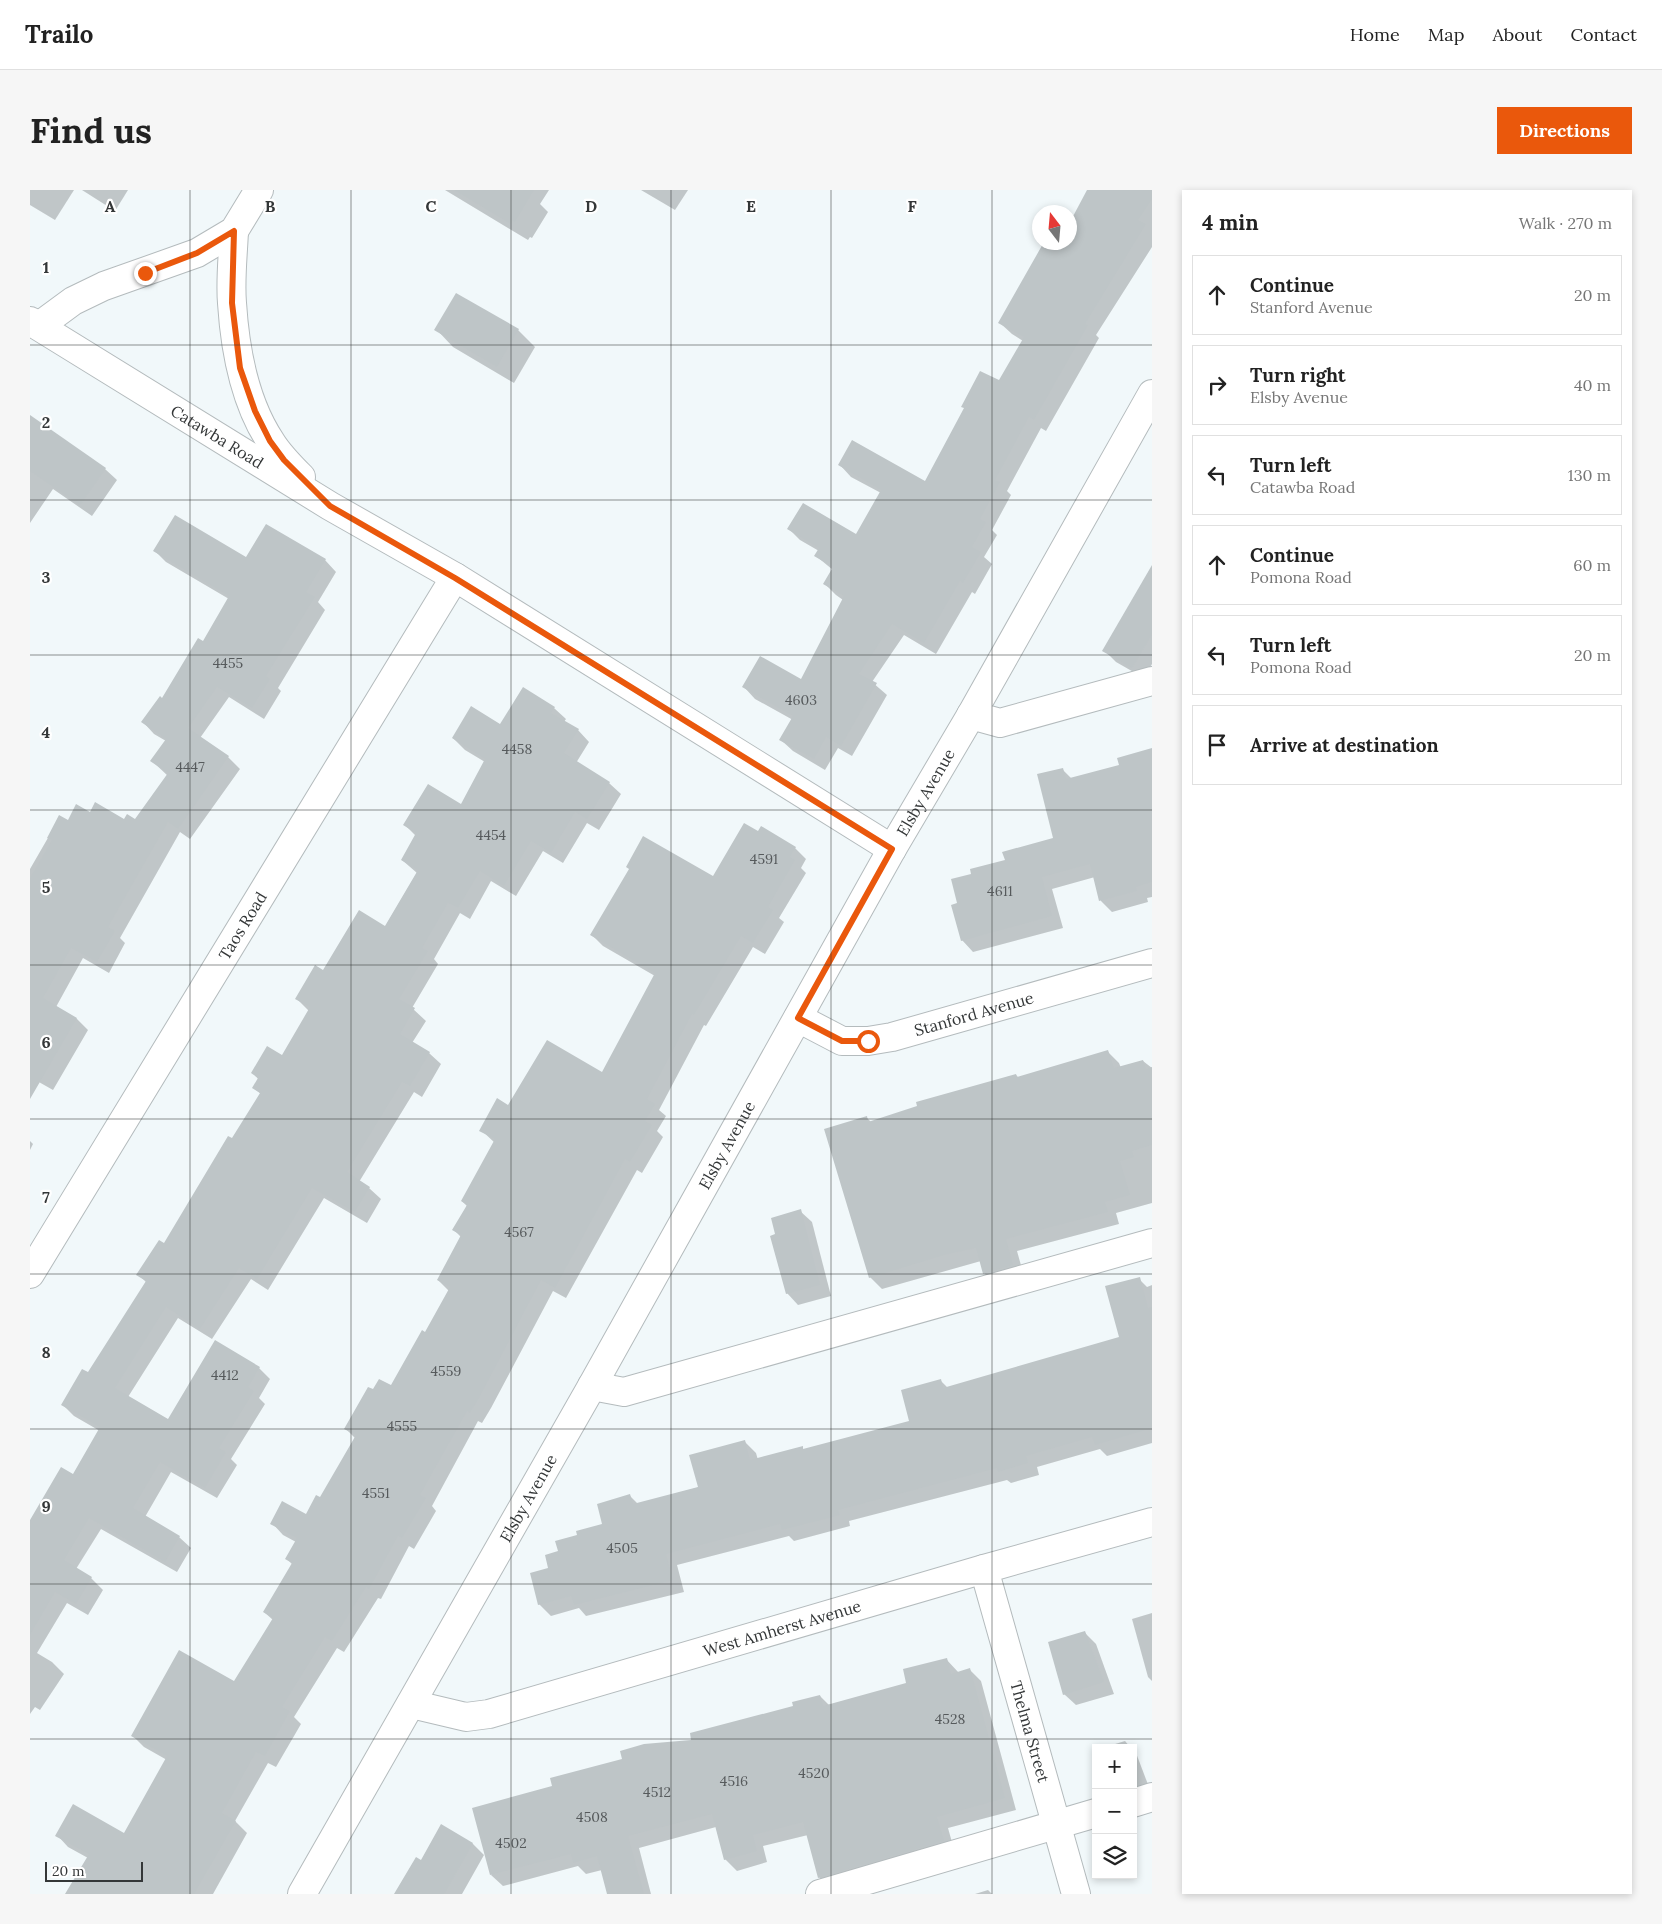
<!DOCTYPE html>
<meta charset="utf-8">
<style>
:root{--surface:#fff;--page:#f6f6f6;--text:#222;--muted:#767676;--line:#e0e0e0;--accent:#ea580c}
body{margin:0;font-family:Lora,serif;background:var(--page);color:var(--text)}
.controls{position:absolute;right:15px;bottom:15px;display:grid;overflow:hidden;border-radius:0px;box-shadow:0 2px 8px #0003}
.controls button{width:45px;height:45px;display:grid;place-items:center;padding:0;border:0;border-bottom:1px solid var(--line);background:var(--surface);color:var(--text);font:25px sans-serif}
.compass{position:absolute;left:1002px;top:15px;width:45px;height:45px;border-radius:50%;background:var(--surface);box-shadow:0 2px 8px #0003;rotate:344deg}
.scale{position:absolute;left:15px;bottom:12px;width:98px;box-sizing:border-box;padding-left:5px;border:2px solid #343738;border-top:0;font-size:14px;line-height:18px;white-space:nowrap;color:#343738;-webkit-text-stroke:4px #fff;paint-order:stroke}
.stop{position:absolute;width:15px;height:15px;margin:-11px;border:4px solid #ea580c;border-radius:50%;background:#fff}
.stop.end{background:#ea580c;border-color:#fff;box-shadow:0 1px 5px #0008}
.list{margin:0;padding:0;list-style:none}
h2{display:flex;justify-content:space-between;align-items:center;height:65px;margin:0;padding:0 20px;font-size:21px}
h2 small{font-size:16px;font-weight:400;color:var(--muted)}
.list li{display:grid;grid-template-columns:32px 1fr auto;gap:15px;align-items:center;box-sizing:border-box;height:80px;margin:0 10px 10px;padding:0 10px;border:1px solid var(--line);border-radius:0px}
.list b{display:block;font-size:19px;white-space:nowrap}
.list p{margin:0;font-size:16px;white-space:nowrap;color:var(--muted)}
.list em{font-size:16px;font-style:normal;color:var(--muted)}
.icon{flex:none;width:28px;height:28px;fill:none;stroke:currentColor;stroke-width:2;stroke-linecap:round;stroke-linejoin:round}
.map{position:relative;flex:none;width:1122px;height:1704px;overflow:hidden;border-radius:0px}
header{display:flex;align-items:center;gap:30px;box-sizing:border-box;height:70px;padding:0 25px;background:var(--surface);border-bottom:1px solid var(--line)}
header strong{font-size:24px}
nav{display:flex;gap:28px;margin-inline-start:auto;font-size:18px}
.intro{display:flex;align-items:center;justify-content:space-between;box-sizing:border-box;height:120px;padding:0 30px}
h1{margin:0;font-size:35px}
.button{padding:12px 22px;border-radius:0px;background:var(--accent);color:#fff;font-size:18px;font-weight:700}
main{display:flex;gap:30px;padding:0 30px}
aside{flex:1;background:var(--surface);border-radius:0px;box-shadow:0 2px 8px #0003}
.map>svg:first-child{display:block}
.shadow{fill:#0003}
.building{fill:#bec5c7}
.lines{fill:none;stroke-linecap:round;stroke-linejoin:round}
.minor-casing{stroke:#b4bbbd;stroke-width:30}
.minor{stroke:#fff;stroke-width:28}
.route{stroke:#ea580c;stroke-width:6}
.grid{fill:none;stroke:#343738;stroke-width:1;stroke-opacity:0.55}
.labels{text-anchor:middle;stroke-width:4.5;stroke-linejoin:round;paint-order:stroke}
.number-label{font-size:14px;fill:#565a5c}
.street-label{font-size:16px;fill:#343738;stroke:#fff}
.grid-label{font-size:16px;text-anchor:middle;font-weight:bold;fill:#343738;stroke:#fff;stroke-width:4.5;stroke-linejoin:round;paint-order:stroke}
</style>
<header>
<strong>Trailo</strong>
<nav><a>Home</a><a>Map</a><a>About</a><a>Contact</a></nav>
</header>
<div class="intro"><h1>Find us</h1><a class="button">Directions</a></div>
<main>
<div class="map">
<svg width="1122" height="1704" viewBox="0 0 1122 1704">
<rect width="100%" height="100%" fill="#f1f8fa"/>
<g class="shadow">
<path d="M 0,0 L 44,0 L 25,30 L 0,15 Z"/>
<path d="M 52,0 L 98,0 L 85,21 Z"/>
<path d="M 415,0 L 519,0 L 510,14 L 518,22 L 502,48 L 500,47 L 498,50 Z"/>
<path d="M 611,0 L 658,0 L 645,20 Z"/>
<path d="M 1059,0 L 1122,0 L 1122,57 L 1066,145 L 1069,148 L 1016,241 L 1011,238 L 977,301 L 981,305 L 962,340 L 967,345 L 954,367 L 962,374 L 945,404 L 942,402 L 906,464 L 874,445 L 842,492 L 857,505 L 822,566 L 808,558 L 795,580 L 763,561 L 751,550 L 763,530 L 725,509 L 714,497 L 772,491 L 813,410 L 806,405 L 795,394 L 803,380 L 786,366 L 789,361 L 770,350 L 759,339 L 827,346 L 851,303 L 821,287 L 810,275 L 895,293 L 970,192 L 993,151 L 982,144 L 970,133 L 1040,52 L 1040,35 Z"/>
<path d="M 406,139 L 488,140 L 505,157 L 484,193 L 423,157 Z"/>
<path d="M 0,241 L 75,279 L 87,290 L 62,326 L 23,299 L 0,333 Z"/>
<path d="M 125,361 L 217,369 L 295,370 L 306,382 L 288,412 L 295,420 L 248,498 L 251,501 L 234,529 L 199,507 L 170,548 L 198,567 L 210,579 L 160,649 L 150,642 L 90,748 L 95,753 L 79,783 L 53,768 L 26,817 L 47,829 L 58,840 L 23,900 L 0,887 L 0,679 L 30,627 L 38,632 L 60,623 L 95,631 L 105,630 L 138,586 L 122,571 L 136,551 L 124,544 L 113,532 L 133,510 L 173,453 L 199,409 L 136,372 Z"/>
<path d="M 1122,378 L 1122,474 L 1114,488 L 1086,472 L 1074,460 Z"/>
<path d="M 524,518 L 536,529 L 534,532 L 548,540 L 559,552 L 546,573 L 579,593 L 591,604 L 569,640 L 557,633 L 533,673 L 513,661 L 486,706 L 461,691 L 440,729 L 430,723 L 404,769 L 408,774 L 382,818 L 396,831 L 382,853 L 399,863 L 411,874 L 392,907 L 384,902 L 329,992 L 339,998 L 351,1009 L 337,1033 L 294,1008 L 238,1100 L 221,1089 L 182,1149 L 148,1128 L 98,1207 L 139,1231 L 229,1178 L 240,1189 L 229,1208 L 235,1214 L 201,1269 L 207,1275 L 187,1308 L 141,1282 L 115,1327 L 149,1347 L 161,1358 L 147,1382 L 71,1339 L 46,1379 L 61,1388 L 73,1400 L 58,1425 L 37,1413 L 7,1463 L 22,1472 L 34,1484 L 10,1520 L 5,1517 L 0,1524 L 0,1332 L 44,1286 L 70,1241 L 44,1226 L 32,1214 L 58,1184 L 117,1093 L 108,1084 L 134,1055 L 231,904 L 224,898 L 229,890 L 223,883 L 252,867 L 279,821 L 266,808 L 293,782 L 355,737 L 387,683 L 372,670 L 386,646 L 375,635 L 431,616 L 455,572 L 435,560 L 423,548 L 470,536 Z"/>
<path d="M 1122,560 L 1122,707 L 1117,708 L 1118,712 L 1082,722 L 1071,711 L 1065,687 L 1022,699 L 1033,738 L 943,762 L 932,750 L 929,714 L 943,685 L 1025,649 L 1032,579 L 1042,589 L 1091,576 Z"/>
<path d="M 729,643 L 765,658 L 776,669 L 771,678 L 776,683 L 749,728 L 754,732 L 735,764 L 723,757 L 676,836 L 674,835 L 629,920 L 636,926 L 627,941 L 633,947 L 612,983 L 607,980 L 536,1108 L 523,1101 L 461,1218 L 452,1233 L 448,1231 L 402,1316 L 406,1321 L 384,1359 L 379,1356 L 351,1409 L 348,1408 L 314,1462 L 307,1458 L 264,1527 L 271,1534 L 246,1577 L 238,1573 L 205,1631 L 217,1643 L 183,1704 L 37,1704 L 58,1668 L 38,1657 L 27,1645 L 95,1644 L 137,1570 L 114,1557 L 103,1546 L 205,1492 L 243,1430 L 234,1422 L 263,1375 L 257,1369 L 266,1352 L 253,1345 L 242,1333 L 277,1326 L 291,1309 L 325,1248 L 316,1239 L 343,1201 L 361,1197 L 396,1144 L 419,1101 L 408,1090 L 431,1047 L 424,1040 L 437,1016 L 432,1011 L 465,953 L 451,940 L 479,917 L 572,884 L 625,786 L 573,756 L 562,745 L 684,687 Z"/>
<path d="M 1078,862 L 1089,873 L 1091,878 L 1113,871 L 1122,878 L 1122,1013 L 1086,1023 L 1089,1034 L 987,1061 L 994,1086 L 966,1094 L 954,1083 L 951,1071 L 852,1099 L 840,1087 L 837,928 L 841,932 L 986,885 L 989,888 Z"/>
<path d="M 0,951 L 3,954 L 0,960 Z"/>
<path d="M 770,1021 L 782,1032 L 801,1106 L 768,1115 L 757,1103 L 747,1045 Z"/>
<path d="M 1109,1089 L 1117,1097 L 1122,1095 L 1122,1253 L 1077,1266 L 1070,1259 L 1007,1277 L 1009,1285 L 981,1293 L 977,1290 L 819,1331 L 820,1336 L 764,1351 L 759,1346 L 647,1375 L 654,1402 L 556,1426 L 549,1418 L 521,1426 L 509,1414 L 520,1379 L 529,1362 L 549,1346 L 574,1335 L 600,1306 L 608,1314 L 670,1297 L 714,1251 L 726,1263 L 728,1270 L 772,1258 L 775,1260 L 880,1232 L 911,1191 L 918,1198 L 1091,1148 Z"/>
<path d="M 1122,1423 L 1122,1491 L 1118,1487 L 1102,1429 Z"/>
<path d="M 1054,1442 L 1066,1454 L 1084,1504 L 1046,1515 L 1034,1504 Z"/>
<path d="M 916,1469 L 929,1483 L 940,1480 L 951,1491 L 986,1620 L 918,1638 L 925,1663 L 800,1699 L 789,1687 L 778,1645 L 733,1656 L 737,1672 L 707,1681 L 695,1669 L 686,1637 L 609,1658 L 621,1704 L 579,1704 L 572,1680 L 556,1684 L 548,1676 L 473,1696 L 461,1685 L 524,1597 L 765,1517 L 790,1506 L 799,1515 L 878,1494 Z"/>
<path d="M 1095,1551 L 1101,1558 L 1072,1558 Z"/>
<path d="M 1103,1560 L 1106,1563 L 1122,1605 L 1103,1615 Z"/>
<path d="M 412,1636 L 443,1654 L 454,1665 L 432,1704 L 366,1704 L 391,1671 Z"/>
<path d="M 958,1700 L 962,1704 L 945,1704 Z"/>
</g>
<g class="building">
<path d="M 424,0 L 504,0 L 485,32 L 482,31 L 481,34 Z"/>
<path d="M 1057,0 L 1122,0 L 1122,9 L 1108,30 L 1116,34 L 1055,134 L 1058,135 L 1004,230 L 999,227 L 965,290 L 970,292 L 950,329 L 956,332 L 942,357 L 951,362 L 933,393 L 930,391 L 894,453 L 862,434 L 829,484 L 847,493 L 811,556 L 796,547 L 784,569 L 749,550 L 763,526 L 712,497 L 730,466 L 771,489 L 814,406 L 793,394 L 803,377 L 784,366 L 789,358 L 757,339 L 773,313 L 826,344 L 851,300 L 808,275 L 822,250 L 895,291 L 934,218 L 931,217 L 950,181 L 969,190 L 994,147 L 968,133 L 1014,52 L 1040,52 L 1040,32 Z"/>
<path d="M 426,103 L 489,139 L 467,177 L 404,140 Z"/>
<path d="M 0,225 L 76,278 L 50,315 L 0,281 Z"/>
<path d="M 145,325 L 216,367 L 236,334 L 296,369 L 276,402 L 285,407 L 236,486 L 240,489 L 222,518 L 187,497 L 158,538 L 199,566 L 148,639 L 138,632 L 78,737 L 85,741 L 67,772 L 41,758 L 13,808 L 47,828 L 0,909 L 0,688 L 22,650 L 17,648 L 29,625 L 38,630 L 46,614 L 60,622 L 65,612 L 94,629 L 97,624 L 105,629 L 138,583 L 120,571 L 136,549 L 111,532 L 130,506 L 132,508 L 168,448 L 173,451 L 199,406 L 123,361 Z"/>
<path d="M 1122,375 L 1122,444 L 1102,478 L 1072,461 Z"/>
<path d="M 493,497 L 525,517 L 521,523 L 549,539 L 534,563 L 580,592 L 557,629 L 545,622 L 521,663 L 501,651 L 474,696 L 450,681 L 428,718 L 418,713 L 392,758 L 398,761 L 369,809 L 385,818 L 370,844 L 400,862 L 380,896 L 372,892 L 317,982 L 340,997 L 325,1022 L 282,998 L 227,1089 L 209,1078 L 170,1139 L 136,1117 L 85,1198 L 138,1229 L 185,1150 L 230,1177 L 218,1197 L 224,1201 L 189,1258 L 196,1262 L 175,1298 L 130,1272 L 103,1318 L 150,1346 L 135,1372 L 59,1328 L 34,1370 L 62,1387 L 46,1414 L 25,1402 L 0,1445 L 0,1330 L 31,1277 L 43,1284 L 70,1237 L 31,1215 L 52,1179 L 58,1182 L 116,1091 L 106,1085 L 129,1050 L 134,1053 L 198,946 L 202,948 L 230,903 L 222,898 L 228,888 L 221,883 L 237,856 L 252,865 L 280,817 L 265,809 L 285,775 L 293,780 L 329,720 L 355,736 L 388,680 L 371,670 L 386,643 L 373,635 L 398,594 L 431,614 L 455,569 L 422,548 L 441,516 L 470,534 Z"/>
<path d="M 1122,558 L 1122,692 L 1106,697 L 1107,701 L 1069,711 L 1060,674 L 1012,687 L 1022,726 L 931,751 L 921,715 L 927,713 L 921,689 L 941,684 L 940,679 L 975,670 L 972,662 L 1023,648 L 1007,584 L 1033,578 L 1036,589 L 1089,575 L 1087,568 Z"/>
<path d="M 714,633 L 728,641 L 731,636 L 766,657 L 760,667 L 765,670 L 738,717 L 743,720 L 723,753 L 711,746 L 664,825 L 662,824 L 617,909 L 625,914 L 615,931 L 622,935 L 600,972 L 595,969 L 525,1098 L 511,1090 L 450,1206 L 440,1223 L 437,1221 L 390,1305 L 396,1308 L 372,1348 L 368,1346 L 339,1399 L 336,1397 L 302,1451 L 295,1447 L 252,1517 L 260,1521 L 235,1566 L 226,1562 L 192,1623 L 206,1631 L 164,1704 L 35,1704 L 59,1664 L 25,1646 L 43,1614 L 94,1643 L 137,1566 L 101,1546 L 149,1460 L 204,1491 L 243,1428 L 233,1422 L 262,1373 L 255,1369 L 267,1348 L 240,1334 L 252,1311 L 276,1324 L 286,1305 L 290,1307 L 326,1245 L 314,1239 L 338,1197 L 343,1199 L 349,1189 L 361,1195 L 392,1140 L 395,1142 L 420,1097 L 407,1090 L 431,1045 L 422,1040 L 437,1015 L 431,1011 L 465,949 L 449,941 L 467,908 L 478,915 L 517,850 L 572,882 L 625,783 L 560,745 L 599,679 L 596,677 L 613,646 L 683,686 Z"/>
<path d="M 1078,860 L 1084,878 L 1113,870 L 1116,879 L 1122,877 L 1122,955 L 1102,961 L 1104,967 L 1090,971 L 1100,1005 L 1075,1012 L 1078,1022 L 976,1049 L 983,1075 L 953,1084 L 946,1058 L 914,1065 L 839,1088 L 794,939 L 837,926 L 838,932 L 887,916 L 886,912 L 986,884 L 987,887 Z"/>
<path d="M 771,1019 L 790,1095 L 756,1104 L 740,1046 L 745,1044 L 741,1028 Z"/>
<path d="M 1110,1087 L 1118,1118 L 1122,1117 L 1122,1238 L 1065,1255 L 1062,1247 L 996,1266 L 998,1273 L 968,1282 L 967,1278 L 808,1320 L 810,1325 L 752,1340 L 750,1334 L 636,1364 L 643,1390 L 544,1415 L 541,1406 L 508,1415 L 500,1383 L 518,1378 L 515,1365 L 528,1361 L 525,1351 L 547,1345 L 546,1341 L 572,1334 L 567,1314 L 600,1304 L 603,1314 L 668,1297 L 659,1265 L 715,1250 L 720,1270 L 773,1256 L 773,1259 L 879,1231 L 871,1200 L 911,1189 L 913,1198 L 1089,1147 L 1075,1096 Z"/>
<path d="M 1055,1441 L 1074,1492 L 1033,1505 L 1018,1452 Z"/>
<path d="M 917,1468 L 921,1484 L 940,1478 L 975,1608 L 907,1627 L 914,1651 L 788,1688 L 773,1632 L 723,1645 L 727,1661 L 694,1670 L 682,1624 L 598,1646 L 614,1704 L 577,1704 L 567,1666 L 543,1673 L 541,1664 L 460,1685 L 442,1618 L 522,1596 L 520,1588 L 592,1569 L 590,1561 L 614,1554 L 661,1550 L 660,1543 L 763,1516 L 762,1512 L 790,1505 L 793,1516 L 876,1493 L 873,1479 Z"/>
<path d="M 411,1634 L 443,1653 L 414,1704 L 364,1704 L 386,1667 L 391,1670 Z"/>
</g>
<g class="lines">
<g class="minor-casing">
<g id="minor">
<path d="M 204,41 C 203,65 200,90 202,113 C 205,160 215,213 241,252 C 249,265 260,276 271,287"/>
<path id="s1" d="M 0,131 L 300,316 L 425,387 L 862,659"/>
<path d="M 9,136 L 43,111 L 74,96 L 167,63 L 204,41 L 229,0"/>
<path d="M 941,525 L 970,533 L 1122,491"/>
<path id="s2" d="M 768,828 L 812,851 L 838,851 L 862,847 L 1122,773"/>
<path id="s3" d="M 0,1084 L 425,387"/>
<path d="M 562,1196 L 594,1202 L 1122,1053"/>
<path id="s4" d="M 954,1379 L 1046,1704"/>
<path id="s5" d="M 381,1514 L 436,1527 L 459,1524 L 954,1379 L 1122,1332"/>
<path d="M 1103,1613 L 1122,1607"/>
<path id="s6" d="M 272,1704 L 562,1196 L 862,659 L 941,525 L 1122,204"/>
<path d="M 790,1704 L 1066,1623"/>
</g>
</g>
<use href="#minor" class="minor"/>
</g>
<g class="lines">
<path class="route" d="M 115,83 L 167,63 L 204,41 L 202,113 L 210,178 L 225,221 L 240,251 L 254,270 L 300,316 L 425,388 L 862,659 L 768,828 L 812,851 L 838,851"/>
</g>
<path class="grid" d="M 160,0 L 160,1704M 321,0 L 321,1704M 481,0 L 481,1704M 641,0 L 641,1704M 801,0 L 801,1704M 962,0 L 962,1704M 0,155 L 1122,155M 0,310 L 1122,310M 0,465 L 1122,465M 0,620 L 1122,620M 0,775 L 1122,775M 0,929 L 1122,929M 0,1084 L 1122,1084M 0,1239 L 1122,1239M 0,1394 L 1122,1394M 0,1549 L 1122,1549"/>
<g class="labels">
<g class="number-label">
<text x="198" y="478">4455</text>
<text x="771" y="515">4603</text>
<text x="487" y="564">4458</text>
<text x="160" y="582">4447</text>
<text x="461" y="650">4454</text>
<text x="734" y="674">4591</text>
<text x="970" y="706">4611</text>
<text x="489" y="1047">4567</text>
<text x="416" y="1186">4559</text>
<text x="195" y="1190">4412</text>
<text x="372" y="1241">4555</text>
<text x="346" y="1308">4551</text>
<text x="592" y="1363">4505</text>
<text x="920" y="1534">4528</text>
<text x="784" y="1588">4520</text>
<text x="704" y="1596">4516</text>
<text x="627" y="1607">4512</text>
<text x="562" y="1632">4508</text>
<text x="481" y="1658">4502</text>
</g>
<g class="street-label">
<text dy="6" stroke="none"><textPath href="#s1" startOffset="220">Catawba Road</textPath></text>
<text dy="6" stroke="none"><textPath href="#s6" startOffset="1266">Elsby Avenue</textPath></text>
<text dy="6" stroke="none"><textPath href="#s3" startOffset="408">Taos Road</textPath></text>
<text dy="6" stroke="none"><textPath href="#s2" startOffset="185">Stanford Avenue</textPath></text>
<text dy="6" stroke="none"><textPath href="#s6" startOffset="861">Elsby Avenue</textPath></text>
<text dy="6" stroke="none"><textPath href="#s6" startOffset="456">Elsby Avenue</textPath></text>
<text dy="6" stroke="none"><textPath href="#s5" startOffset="385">West Amherst Avenue</textPath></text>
<text dy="6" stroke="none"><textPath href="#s4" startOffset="169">Thelma Street</textPath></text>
</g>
</g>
<g class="grid-label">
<text x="80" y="22">A</text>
<text x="240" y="22">B</text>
<text x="401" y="22">C</text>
<text x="561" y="22">D</text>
<text x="721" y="22">E</text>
<text x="882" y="22">F</text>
<text x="16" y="83">1</text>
<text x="16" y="238">2</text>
<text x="16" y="393">3</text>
<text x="16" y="548">4</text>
<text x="16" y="703">5</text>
<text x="16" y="858">6</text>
<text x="16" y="1013">7</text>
<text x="16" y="1168">8</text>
<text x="16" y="1322">9</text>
</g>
</svg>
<div class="controls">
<button>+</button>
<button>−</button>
<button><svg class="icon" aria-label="layers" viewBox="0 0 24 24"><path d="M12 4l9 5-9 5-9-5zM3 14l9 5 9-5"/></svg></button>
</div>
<svg class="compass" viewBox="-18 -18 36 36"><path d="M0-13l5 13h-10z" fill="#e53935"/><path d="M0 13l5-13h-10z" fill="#767676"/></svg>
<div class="scale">20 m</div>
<div class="stop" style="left:838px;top:851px"></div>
<div class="stop end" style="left:115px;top:83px"></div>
</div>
<aside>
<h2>4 min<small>Walk · 270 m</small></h2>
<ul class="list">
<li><svg class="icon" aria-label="ahead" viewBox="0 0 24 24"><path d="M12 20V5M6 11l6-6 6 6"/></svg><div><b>Continue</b><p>Stanford Avenue</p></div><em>20 m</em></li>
<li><svg class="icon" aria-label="right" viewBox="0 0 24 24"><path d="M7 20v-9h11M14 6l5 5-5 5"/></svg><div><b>Turn right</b><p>Elsby Avenue</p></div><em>40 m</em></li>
<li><svg class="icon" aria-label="left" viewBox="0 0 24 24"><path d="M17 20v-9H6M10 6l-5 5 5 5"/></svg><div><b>Turn left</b><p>Catawba Road</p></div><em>130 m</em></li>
<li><svg class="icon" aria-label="ahead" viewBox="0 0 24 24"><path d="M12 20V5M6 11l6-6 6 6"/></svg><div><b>Continue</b><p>Pomona Road</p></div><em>60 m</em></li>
<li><svg class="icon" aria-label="left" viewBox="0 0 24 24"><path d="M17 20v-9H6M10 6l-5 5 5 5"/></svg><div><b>Turn left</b><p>Pomona Road</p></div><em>20 m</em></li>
<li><svg class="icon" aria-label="arrive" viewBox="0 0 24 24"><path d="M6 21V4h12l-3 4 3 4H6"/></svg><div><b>Arrive at destination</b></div></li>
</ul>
</aside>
</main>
